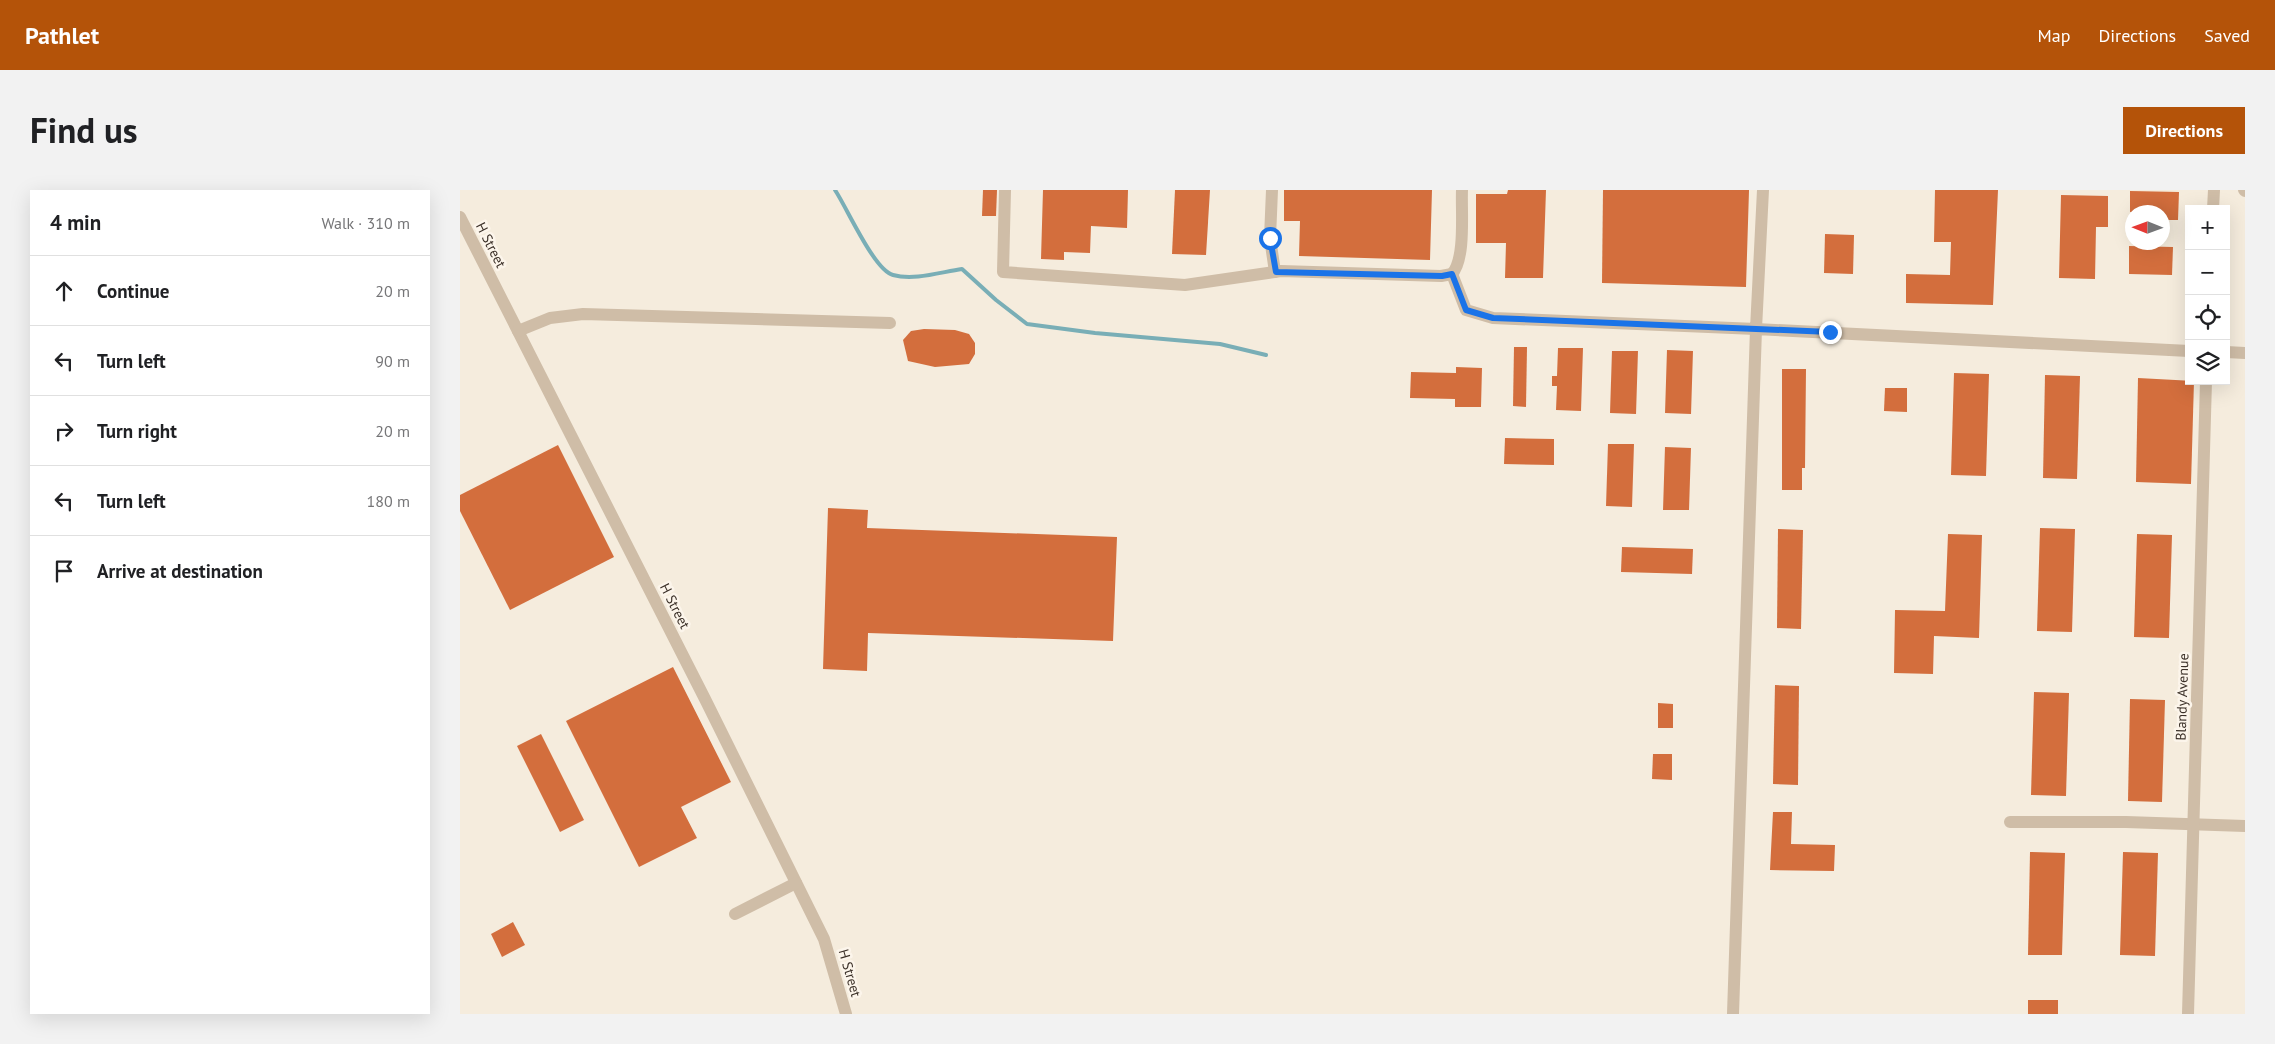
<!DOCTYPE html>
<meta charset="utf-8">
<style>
:root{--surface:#fff;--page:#f2f2f2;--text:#202124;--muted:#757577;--line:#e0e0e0;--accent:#b45309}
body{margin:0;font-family:"PT Sans",sans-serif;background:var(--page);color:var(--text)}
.controls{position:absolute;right:15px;top:15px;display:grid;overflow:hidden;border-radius:0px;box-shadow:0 5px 20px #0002}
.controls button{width:45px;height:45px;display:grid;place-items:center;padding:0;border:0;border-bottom:1px solid var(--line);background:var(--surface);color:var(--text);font:25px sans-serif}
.compass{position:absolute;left:1665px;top:15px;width:45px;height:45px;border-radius:50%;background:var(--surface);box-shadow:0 5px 20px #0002;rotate:271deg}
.stop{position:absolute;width:15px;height:15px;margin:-11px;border:4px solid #1a73e8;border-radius:50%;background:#fff}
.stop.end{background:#1a73e8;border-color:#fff;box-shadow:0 1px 5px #0008}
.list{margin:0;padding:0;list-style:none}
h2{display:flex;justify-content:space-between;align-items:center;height:65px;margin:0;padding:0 20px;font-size:21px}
h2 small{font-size:16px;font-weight:400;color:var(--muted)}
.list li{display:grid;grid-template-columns:32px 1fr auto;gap:15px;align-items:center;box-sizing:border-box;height:70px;padding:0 20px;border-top:1px solid var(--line)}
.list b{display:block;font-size:19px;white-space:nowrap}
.list em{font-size:16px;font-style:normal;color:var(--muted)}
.icon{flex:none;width:28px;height:28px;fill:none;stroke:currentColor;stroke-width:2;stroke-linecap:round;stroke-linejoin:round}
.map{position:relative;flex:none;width:1785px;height:824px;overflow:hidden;border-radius:0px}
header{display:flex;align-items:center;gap:30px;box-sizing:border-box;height:70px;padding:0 25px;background:var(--accent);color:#fff}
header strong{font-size:24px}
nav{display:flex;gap:28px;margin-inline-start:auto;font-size:18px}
.intro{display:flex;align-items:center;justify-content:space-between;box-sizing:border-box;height:120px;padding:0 30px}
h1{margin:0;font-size:35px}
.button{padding:12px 22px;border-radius:0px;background:var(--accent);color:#fff;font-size:18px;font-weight:700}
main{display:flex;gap:30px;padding:0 30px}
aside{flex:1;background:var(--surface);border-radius:0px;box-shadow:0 5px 20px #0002}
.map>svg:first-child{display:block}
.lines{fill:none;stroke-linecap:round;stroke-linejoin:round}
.stream{stroke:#79aeb6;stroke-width:4}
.building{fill:#d36e3d}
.minor{stroke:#cfbda7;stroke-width:12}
.route{stroke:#1a73e8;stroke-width:6}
.labels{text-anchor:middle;stroke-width:5;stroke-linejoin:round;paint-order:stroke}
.street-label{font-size:14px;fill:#3b3028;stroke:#fcf5eb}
</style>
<header>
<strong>Pathlet</strong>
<nav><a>Map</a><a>Directions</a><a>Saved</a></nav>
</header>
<div class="intro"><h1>Find us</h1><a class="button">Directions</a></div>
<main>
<aside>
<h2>4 min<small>Walk · 310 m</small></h2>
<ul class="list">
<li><svg class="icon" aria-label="ahead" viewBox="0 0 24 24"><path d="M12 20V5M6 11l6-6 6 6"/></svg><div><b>Continue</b></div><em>20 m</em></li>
<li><svg class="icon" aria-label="left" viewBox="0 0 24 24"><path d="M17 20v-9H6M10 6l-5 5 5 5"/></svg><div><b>Turn left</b></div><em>90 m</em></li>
<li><svg class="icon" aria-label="right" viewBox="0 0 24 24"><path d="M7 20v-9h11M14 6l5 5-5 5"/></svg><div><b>Turn right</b></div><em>20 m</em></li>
<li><svg class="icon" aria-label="left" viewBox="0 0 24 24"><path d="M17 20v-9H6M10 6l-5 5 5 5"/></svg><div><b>Turn left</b></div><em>180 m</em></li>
<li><svg class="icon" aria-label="arrive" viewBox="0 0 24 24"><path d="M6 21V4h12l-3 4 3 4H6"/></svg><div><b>Arrive at destination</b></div></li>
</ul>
</aside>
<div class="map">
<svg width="1785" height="824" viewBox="0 0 1785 824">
<rect width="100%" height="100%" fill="#f5ecdd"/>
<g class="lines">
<path class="stream" d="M 375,0 C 387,18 414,80 433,85 C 454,91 481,82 502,79 L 536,110 L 567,134 L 635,143 L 760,154 L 806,165"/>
</g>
<g class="building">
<path d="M 523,0 L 537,0 L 536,26 L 522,26 Z"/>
<path d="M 583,0 L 668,0 L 667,38 L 631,36 L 630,63 L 604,62 L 604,70 L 581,69 Z"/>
<path d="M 715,0 L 750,0 L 746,65 L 712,64 Z"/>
<path d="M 824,0 L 972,0 L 970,70 L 839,66 L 840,31 L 824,31 Z"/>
<path d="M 1048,0 L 1086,0 L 1083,88 L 1045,88 L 1046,53 L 1016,53 L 1016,4 L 1047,4 Z"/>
<path d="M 1143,0 L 1289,0 L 1286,97 L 1142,93 Z"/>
<path d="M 1475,0 L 1538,0 L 1533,115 L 1446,113 L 1446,84 L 1490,85 L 1491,52 L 1474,52 Z"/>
<path d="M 1670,1 L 1719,2 L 1718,30 L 1702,30 L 1702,22 L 1670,22 Z"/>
<path d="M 1601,5 L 1648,6 L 1648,37 L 1636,37 L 1635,89 L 1599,88 Z"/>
<path d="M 1365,44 L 1394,45 L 1393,84 L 1364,83 Z"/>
<path d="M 1669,56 L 1713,57 L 1712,85 L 1669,84 Z"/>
<path d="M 464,139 L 495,140 L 509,144 L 515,153 L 515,164 L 509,174 L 475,177 L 448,171 L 443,150 L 451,141 Z"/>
<path d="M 1054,157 L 1067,157 L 1066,217 L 1053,216 Z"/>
<path d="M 1098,158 L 1123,158 L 1121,221 L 1096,220 L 1097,196 L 1092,196 L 1092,186 L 1097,186 Z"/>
<path d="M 1207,160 L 1233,161 L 1231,224 L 1205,223 Z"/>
<path d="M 1152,161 L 1178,161 L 1176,224 L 1150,223 Z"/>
<path d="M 996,177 L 1022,178 L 1021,217 L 995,217 L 995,209 L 950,208 L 951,182 L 996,183 Z"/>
<path d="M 1322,179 L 1346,179 L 1345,278 L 1342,278 L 1342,300 L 1322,300 Z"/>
<path d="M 1494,183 L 1529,184 L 1526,286 L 1491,285 Z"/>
<path d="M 1585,185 L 1620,186 L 1617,289 L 1583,288 Z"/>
<path d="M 1678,188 L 1734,191 L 1731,294 L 1676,292 Z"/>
<path d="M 1425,198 L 1447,198 L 1447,222 L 1424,221 Z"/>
<path d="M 1045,248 L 1094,249 L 1094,275 L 1044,274 Z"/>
<path d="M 1148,254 L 1174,254 L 1172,317 L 1146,316 Z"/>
<path d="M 98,255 L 154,367 L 50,420 L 0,321 L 0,305 Z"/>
<path d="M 1205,257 L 1231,258 L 1229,320 L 1203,320 Z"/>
<path d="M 368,318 L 408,320 L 407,338 L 657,347 L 653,451 L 408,443 L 407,481 L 363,479 Z"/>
<path d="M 1580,338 L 1615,339 L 1612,442 L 1577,441 Z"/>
<path d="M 1318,339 L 1343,340 L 1341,439 L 1317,438 Z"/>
<path d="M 1488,344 L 1522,345 L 1519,448 L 1474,446 L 1473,484 L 1434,483 L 1435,420 L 1485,421 Z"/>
<path d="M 1677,344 L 1712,345 L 1709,448 L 1674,447 Z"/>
<path d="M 1162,357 L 1233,359 L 1232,384 L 1161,382 Z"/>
<path d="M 213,477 L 271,592 L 221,617 L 237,648 L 179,677 L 106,531 Z"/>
<path d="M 1315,495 L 1339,496 L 1338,595 L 1313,594 Z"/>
<path d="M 1574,502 L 1609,503 L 1606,606 L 1571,605 Z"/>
<path d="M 1670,509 L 1705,510 L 1702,612 L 1668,611 Z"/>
<path d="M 1198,513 L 1213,514 L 1213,538 L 1198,538 Z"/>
<path d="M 81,544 L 124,630 L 100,642 L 57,556 Z"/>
<path d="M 1193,564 L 1212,564 L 1212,590 L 1192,589 Z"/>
<path d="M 1313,622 L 1332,622 L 1331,654 L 1375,655 L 1374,681 L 1310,680 Z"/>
<path d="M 1570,662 L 1605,663 L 1602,765 L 1568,765 Z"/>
<path d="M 1663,662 L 1698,663 L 1695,766 L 1660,765 Z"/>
<path d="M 53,732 L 65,755 L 42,767 L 31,744 Z"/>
<rect x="1568" y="810" width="30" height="14"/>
</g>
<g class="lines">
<g class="minor">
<path d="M 545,0 L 543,82 L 725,95 L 821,81 L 981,86 L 992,84"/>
<path d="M 812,0 L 810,48 L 815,82"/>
<path d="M 1784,0 L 1785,1"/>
<path d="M 1753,19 L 1754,0"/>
<path d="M 0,27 L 245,509 L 364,749 L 386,824"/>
<path d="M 992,84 L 1006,120 L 1033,128 L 1296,139 L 1303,0"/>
<path d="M 992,84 C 1006,68 1001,21 1002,0"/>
<path d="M 58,141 L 90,128 L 123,124 L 430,133"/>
<path d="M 1766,162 L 1785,163"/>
<path d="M 1550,632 L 1666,632 L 1785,636"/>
<path d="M 275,724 L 336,693"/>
<path d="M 1273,824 L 1296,139 L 1729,161"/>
<path d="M 1728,824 L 1746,191"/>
</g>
</g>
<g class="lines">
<path class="route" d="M 810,48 L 816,82 L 982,86 L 992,84 L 1006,120 L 1033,128 L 1370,142"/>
</g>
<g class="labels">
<g class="street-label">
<text transform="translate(31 55) rotate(63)" y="5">H Street</text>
<text transform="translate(215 416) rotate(63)" y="5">H Street</text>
<text transform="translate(1722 507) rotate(-88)" y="5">Blandy Avenue</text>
<text transform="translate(390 783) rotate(74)" y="5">H Street</text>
</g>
</g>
</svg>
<div class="controls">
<button>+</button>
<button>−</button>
<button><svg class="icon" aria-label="locate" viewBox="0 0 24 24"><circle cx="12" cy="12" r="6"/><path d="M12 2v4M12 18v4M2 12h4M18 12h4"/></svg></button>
<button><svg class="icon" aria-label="layers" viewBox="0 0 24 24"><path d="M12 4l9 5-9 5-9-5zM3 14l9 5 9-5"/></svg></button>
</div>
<svg class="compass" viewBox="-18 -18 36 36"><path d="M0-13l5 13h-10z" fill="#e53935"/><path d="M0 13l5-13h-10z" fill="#757577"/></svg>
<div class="stop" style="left:810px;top:48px"></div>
<div class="stop end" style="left:1370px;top:142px"></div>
</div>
</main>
